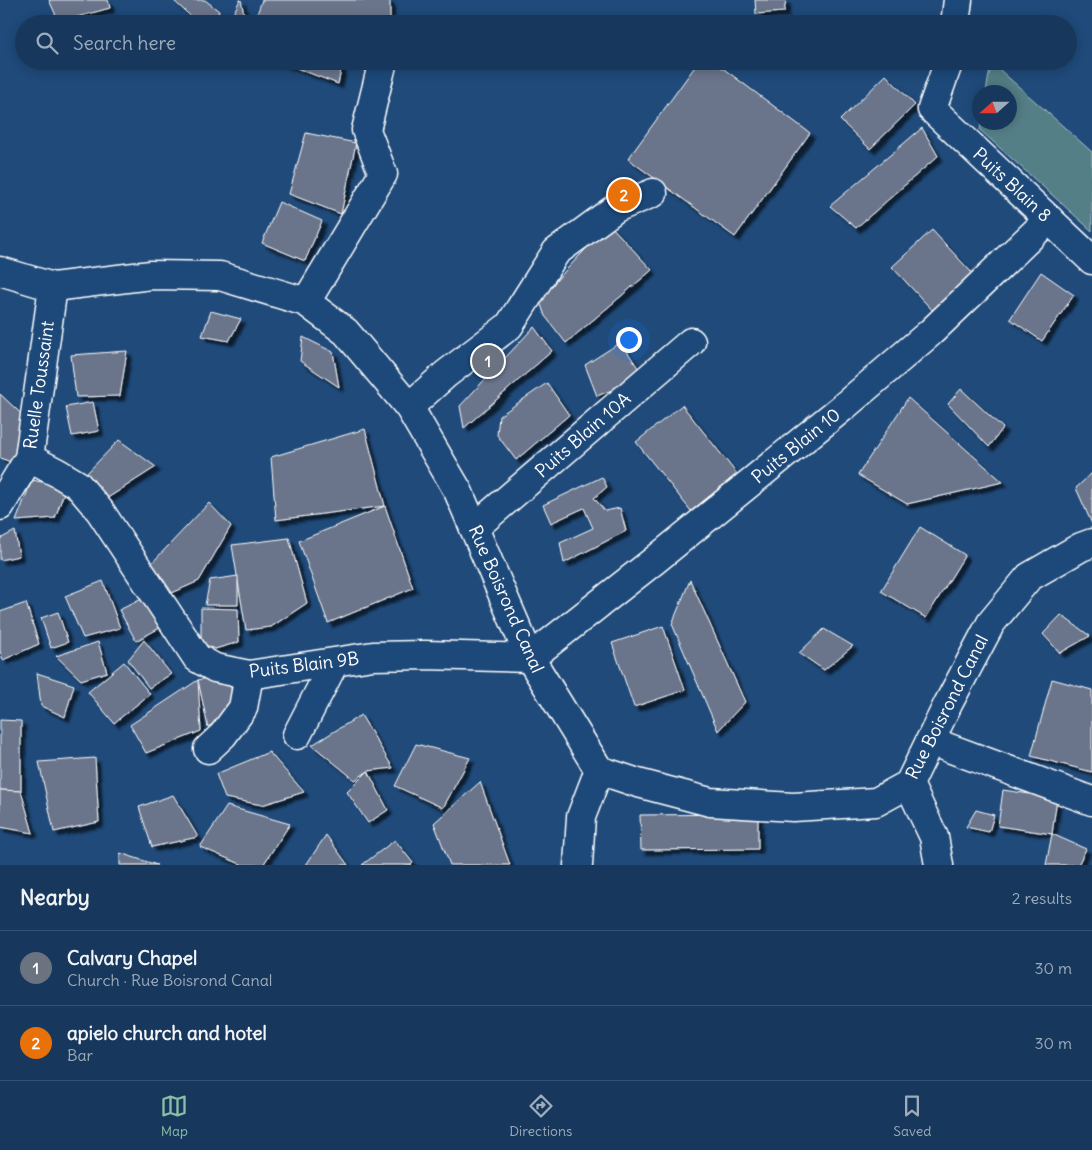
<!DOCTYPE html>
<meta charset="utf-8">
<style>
:root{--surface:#17385c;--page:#203f62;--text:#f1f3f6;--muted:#9eacbb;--line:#365272;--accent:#8abfa5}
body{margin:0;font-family:Delius,sans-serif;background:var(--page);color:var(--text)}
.compass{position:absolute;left:972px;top:85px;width:45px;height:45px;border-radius:50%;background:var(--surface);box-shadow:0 2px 12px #0003;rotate:249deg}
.you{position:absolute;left:628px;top:339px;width:18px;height:18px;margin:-12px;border:4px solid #fff;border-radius:50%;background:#1a73e8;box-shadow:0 0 0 8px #1a73e833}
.badge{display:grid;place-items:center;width:32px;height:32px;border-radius:50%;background:var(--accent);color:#fff;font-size:16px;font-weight:700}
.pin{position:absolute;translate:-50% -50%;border:2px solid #fff;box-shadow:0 1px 5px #0006}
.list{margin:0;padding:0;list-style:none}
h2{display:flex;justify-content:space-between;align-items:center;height:65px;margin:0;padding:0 20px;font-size:21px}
h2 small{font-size:16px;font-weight:400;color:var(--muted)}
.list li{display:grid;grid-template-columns:32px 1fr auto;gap:15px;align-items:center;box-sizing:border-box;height:75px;padding:0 20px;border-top:1px solid var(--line)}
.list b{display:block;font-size:19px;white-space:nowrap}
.list p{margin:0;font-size:16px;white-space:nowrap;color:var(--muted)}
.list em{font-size:16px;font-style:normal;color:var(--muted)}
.icon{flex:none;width:28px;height:28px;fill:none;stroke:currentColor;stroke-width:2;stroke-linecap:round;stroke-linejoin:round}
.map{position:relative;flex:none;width:1092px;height:865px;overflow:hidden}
.search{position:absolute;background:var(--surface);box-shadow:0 2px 12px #0003;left:15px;right:15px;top:15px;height:55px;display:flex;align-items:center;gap:12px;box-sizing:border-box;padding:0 18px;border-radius:28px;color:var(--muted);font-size:19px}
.sheet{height:215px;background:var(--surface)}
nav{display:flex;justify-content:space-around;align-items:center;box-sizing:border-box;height:70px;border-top:1px solid var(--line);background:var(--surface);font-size:14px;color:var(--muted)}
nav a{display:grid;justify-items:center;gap:2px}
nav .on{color:var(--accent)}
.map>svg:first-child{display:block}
.green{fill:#557f87;stroke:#aabfc3}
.building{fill:#6b748b;stroke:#fff;filter:url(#shadow)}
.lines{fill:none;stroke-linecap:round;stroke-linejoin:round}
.minor-casing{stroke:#fff;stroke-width:31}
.minor{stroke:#1f4a7a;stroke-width:28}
.labels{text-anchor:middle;stroke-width:4;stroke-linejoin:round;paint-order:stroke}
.street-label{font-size:18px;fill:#fff;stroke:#1f4a7a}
</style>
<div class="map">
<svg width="1092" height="865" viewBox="0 0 1092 865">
<defs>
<filter id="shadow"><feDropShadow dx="4.5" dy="4.5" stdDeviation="1" flood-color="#0009"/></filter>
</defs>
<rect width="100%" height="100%" fill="#1f4a7a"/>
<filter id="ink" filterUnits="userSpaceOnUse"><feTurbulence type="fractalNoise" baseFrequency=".02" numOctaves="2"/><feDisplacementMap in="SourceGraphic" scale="10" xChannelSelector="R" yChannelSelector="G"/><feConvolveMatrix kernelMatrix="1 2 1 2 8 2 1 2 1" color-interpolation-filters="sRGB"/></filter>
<g filter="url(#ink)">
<path class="green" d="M 991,62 L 1092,152 L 1092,231 L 980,130 L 981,123 L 1010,122 L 1010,92 L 986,92 Z"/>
<g class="building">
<path d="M 49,0 L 108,0 L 110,8 L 59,22 Z"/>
<path d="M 173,0 L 205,0 L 219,11 L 214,24 L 199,24 Z"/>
<path d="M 240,0 L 241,0 L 246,24 L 228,24 Z"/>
<path d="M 262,0 L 390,0 L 390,24 L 254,23 Z"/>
<path d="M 755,0 L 786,0 L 784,12 L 756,14 Z"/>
<path d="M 278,61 L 343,61 L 338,84 Z"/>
<path d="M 699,61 L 713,61 L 810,133 L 735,237 L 628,159 Z"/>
<path d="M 886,75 L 915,105 L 870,149 L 840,120 Z"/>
<path d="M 922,128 L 938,156 L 856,228 L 830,206 Z"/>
<path d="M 306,133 L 356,143 L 341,214 L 289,194 Z"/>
<path d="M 279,202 L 322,221 L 305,261 L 262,243 Z"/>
<path d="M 609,224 L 652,270 L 566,343 L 545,316 L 539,299 Z"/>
<path d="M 932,230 L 973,274 L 933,311 L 892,267 Z"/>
<path d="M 1041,272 L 1074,295 L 1042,341 L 1010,319 Z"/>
<path d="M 211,311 L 241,319 L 229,341 L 202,336 Z"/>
<path d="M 534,327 L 552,351 L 464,428 L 460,406 Z"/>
<path d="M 303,337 L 333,352 L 339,387 L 300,361 Z"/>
<path d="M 621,342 L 644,377 L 597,396 L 585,365 Z"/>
<path d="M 127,351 L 120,396 L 76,397 L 71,355 Z"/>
<path d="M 547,383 L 569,415 L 516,460 L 497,435 L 499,416 Z"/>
<path d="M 961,389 L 1003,428 L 989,447 L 948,404 Z"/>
<path d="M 0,394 L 30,422 L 22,466 L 0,458 Z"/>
<path d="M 908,398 L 1003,482 L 907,504 L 858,475 Z"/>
<path d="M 93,402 L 99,431 L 72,436 L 66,407 Z"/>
<path d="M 682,405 L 737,474 L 691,511 L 636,442 Z"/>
<path d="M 365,429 L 385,506 L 276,520 L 271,457 Z"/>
<path d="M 119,440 L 156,467 L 106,499 L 86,474 Z"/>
<path d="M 1092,473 L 1092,524 L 1076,488 Z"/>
<path d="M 602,477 L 607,487 L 594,498 L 605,511 L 620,508 L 626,531 L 564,563 L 560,543 L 593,528 L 584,508 L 551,523 L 543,505 Z"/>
<path d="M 32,480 L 66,487 L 55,518 L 16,521 Z"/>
<path d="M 209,503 L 231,526 L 199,581 L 172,593 L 149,566 Z"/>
<path d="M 385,506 L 413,588 L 328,623 L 299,541 Z"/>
<path d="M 920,527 L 965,555 L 926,618 L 881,591 Z"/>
<path d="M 15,531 L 19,556 L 0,560 L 0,539 Z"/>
<path d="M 289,538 L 307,603 L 271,627 L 246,630 L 232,545 Z"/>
<path d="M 238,576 L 238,605 L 205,605 L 210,580 Z"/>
<path d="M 690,580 L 745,702 L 718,731 L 672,624 Z"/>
<path d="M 103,581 L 120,628 L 83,638 L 65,596 Z"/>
<path d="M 148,596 L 165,625 L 136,641 L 119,610 Z"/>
<path d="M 26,603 L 39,644 L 3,660 L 0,651 L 0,612 Z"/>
<path d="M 201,608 L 238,609 L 239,642 L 215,649 L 201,643 Z"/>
<path d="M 58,612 L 68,642 L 51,648 L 41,618 Z"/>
<path d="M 1061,615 L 1090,636 L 1060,653 L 1043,634 Z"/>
<path d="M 663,626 L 685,690 L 634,707 L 612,643 Z"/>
<path d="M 824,629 L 853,646 L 824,670 L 799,653 Z"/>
<path d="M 144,640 L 171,674 L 149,688 L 128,660 Z"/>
<path d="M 98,642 L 107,672 L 81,680 L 56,656 Z"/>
<path d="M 124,662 L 150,694 L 114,723 L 88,692 Z"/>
<path d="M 37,673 L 74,685 L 65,717 L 41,706 Z"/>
<path d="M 225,674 L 239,707 L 208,727 L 198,680 Z"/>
<path d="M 1052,679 L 1092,690 L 1092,772 L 1031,756 Z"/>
<path d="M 198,680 L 201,731 L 146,753 L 130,725 Z"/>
<path d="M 361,715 L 393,768 L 368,771 L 355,780 L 312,745 Z"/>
<path d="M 0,720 L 21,721 L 21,791 L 0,790 Z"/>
<path d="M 416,744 L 470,758 L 443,808 L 395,786 Z"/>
<path d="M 269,752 L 304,792 L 262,805 L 225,798 L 216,774 Z"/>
<path d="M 95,758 L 99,822 L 54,832 L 39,762 Z"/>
<path d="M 368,771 L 388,810 L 368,823 L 347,792 Z"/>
<path d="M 480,782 L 510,865 L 450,865 L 434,823 Z"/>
<path d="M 0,790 L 21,791 L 33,833 L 0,827 Z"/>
<path d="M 1003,790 L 1057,798 L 1052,834 L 998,826 Z"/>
<path d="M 173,795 L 198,837 L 152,847 L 139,807 Z"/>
<path d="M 227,806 L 290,824 L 263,865 L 243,865 L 200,847 Z"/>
<path d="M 976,810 L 994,815 L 989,832 L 966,827 Z"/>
<path d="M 758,814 L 758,849 L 641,850 L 640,815 Z"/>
<path d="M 1052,834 L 1086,849 L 1078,865 L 1046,865 Z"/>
<path d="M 326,835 L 348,865 L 306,865 Z"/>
<path d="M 395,840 L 413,863 L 411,865 L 362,865 Z"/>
<path d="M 120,853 L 157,865 L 120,865 Z"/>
</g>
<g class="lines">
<g class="minor-casing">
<g id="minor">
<path d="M 955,24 L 958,0"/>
<path d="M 949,61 L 932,109 L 1092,260"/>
<path d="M 0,271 L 53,287 L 151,275 L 220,276 L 306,302 L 346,332 L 409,407 L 458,491 L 530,658 L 599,770 L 638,783 L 710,802 L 793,807 L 876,802 L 909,784 L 948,704 L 991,623 L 1029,577 L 1081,547 L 1092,543"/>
<path d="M 306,302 L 383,174 L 366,130 L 383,61"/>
<path d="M 409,407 L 446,374 L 509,326 L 556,252 L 616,208 L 653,193"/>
<path d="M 29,458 L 58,473 L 78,485 L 100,511 L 197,658 L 215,668 L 249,675 L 373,656 L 425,655 L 530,658 L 655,560 L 842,408 L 931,332 L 1049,219"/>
<path d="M 0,506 L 29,458 L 53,287"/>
<path d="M 474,528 L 691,342"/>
<path d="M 297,735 L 334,663"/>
<path d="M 930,741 L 1092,801"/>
<path d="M 208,749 L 223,735 L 243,708 L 249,675"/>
<path d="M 909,784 L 934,837 L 939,865"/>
<path d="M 578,865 L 581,817 L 599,770"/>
</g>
</g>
<use href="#minor" class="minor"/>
</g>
</g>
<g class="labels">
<g class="street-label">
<text transform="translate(1012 185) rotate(43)" y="6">Puits Blain 8</text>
<text transform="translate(39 385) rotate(-82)" y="6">Ruelle Toussaint</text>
<text transform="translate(583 435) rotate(-41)" y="6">Puits Blain 10A</text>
<text transform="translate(796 446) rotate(-39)" y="6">Puits Blain 10</text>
<text transform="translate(506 599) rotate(66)" y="6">Rue Boisrond Canal</text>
<text transform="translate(304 665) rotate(-7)" y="6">Puits Blain 9B</text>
<text transform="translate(947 707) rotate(-63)" y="6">Rue Boisrond Canal</text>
</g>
</g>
</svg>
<svg class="compass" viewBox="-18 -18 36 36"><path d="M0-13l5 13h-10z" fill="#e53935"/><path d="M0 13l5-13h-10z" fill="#9eacbb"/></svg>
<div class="you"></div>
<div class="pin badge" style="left:488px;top:361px;background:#6b7280">1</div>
<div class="pin badge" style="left:624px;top:195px;background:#e8710a">2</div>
<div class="search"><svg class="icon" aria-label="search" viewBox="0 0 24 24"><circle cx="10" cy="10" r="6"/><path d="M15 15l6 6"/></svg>Search here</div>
</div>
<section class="sheet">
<h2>Nearby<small>2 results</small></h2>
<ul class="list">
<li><span class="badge" style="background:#6b7280">1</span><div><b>Calvary Chapel</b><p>Church · Rue Boisrond Canal</p></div><em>30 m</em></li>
<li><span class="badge" style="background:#e8710a">2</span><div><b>apielo church and hotel</b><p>Bar</p></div><em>30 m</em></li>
</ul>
</section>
<nav>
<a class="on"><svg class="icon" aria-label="map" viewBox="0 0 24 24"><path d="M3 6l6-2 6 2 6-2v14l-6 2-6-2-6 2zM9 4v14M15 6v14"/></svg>Map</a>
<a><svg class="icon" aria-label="directions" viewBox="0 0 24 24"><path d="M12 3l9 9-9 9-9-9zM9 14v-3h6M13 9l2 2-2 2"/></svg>Directions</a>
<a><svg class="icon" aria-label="saved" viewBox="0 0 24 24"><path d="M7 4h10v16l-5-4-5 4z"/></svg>Saved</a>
</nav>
